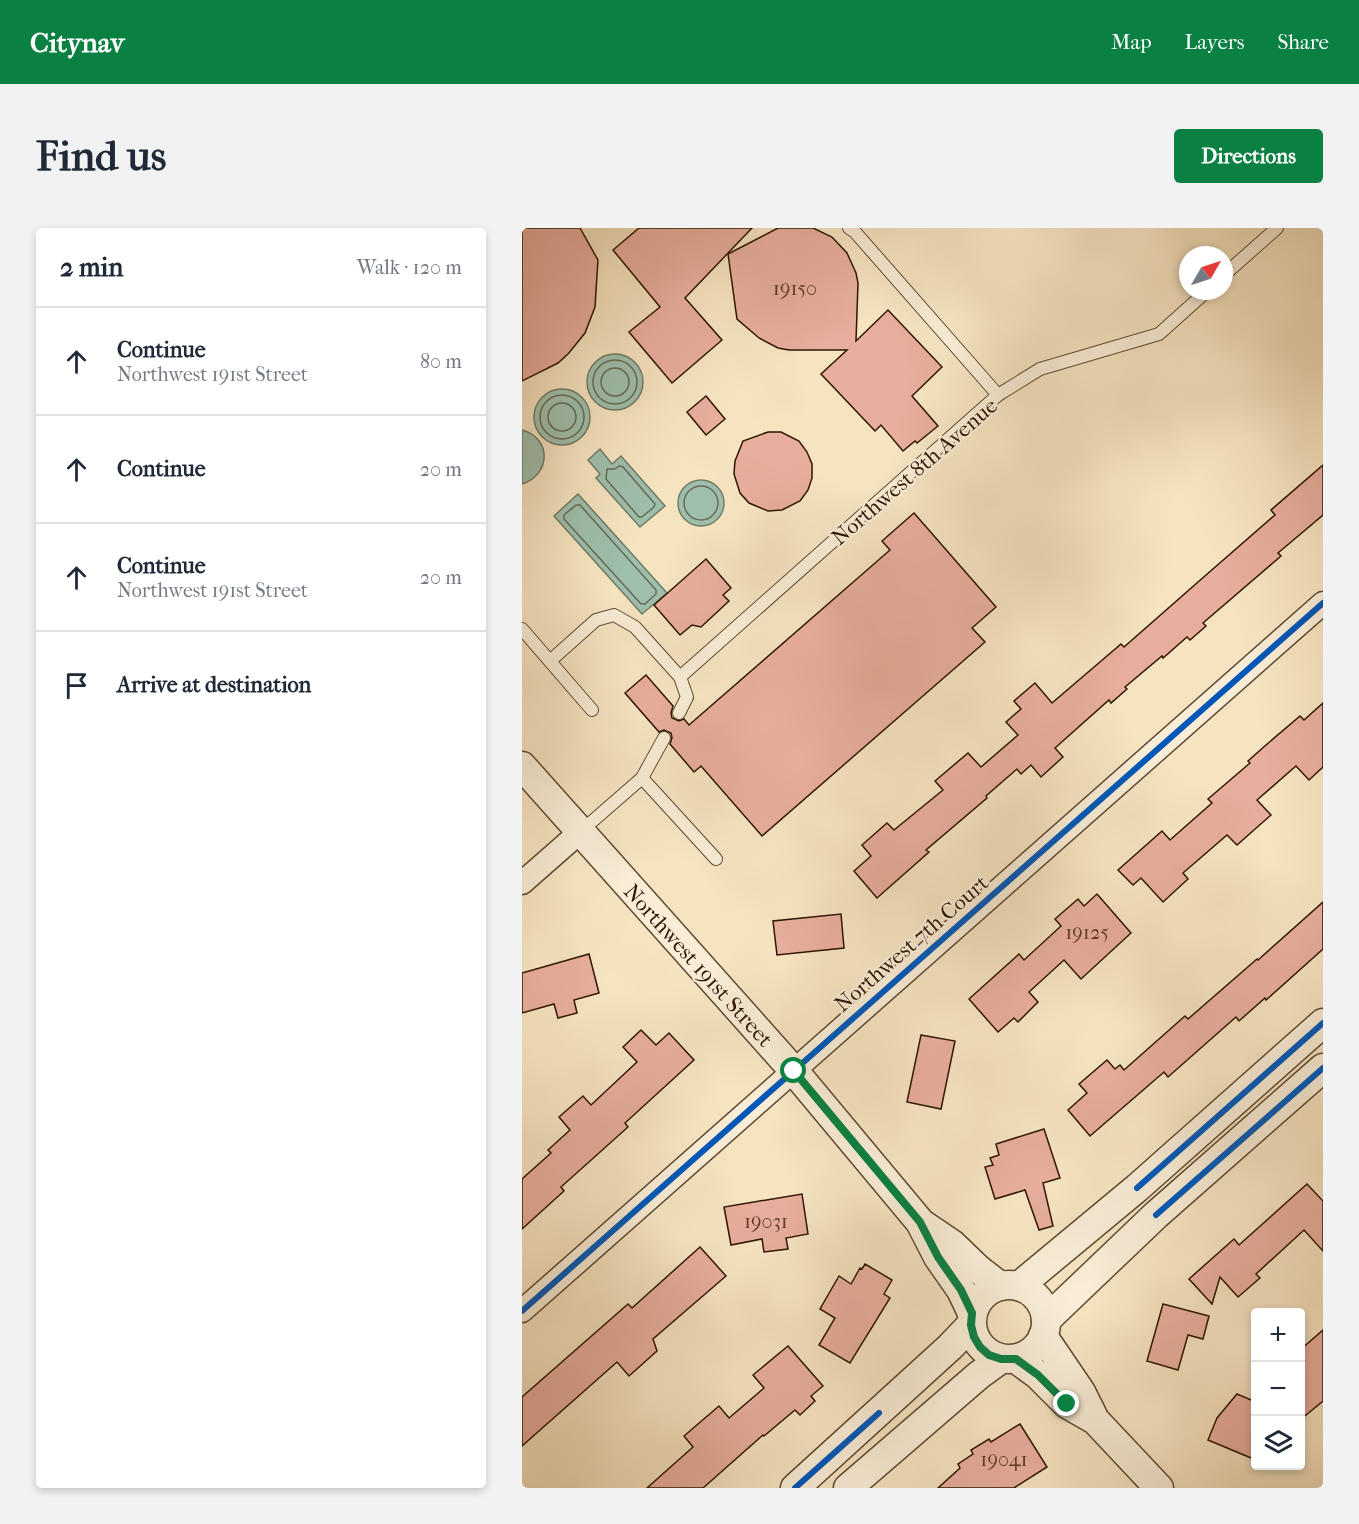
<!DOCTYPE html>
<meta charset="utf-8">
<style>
:root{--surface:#fff;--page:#f2f2f3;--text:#1f2937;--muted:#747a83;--line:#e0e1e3;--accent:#0b8043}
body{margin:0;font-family:"IM FELL French Canon",serif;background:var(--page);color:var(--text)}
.controls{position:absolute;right:18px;bottom:18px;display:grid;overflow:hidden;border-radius:6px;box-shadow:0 3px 9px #0003}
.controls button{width:54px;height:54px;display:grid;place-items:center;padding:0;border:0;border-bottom:2px solid var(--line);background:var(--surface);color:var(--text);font:30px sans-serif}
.compass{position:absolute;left:657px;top:18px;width:54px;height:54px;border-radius:50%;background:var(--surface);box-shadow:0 3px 9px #0003;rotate:51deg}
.stop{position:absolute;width:18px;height:18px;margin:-14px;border:4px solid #0b8043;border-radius:50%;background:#fff}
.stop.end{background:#0b8043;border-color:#fff;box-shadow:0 2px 6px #0008}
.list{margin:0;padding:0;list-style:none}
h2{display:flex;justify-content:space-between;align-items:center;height:78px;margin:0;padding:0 24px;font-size:26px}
h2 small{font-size:20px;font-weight:400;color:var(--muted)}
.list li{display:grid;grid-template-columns:39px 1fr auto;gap:18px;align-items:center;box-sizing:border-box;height:108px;padding:0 24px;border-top:2px solid var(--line)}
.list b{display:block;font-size:22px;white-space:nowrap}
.list p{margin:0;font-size:20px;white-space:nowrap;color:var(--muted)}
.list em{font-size:20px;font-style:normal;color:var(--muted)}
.icon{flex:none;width:33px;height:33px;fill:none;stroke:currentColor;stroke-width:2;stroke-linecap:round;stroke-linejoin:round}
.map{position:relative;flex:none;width:801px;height:1260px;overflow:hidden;border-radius:6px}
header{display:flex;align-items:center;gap:36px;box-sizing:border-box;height:84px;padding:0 30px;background:var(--accent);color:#fff}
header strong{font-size:28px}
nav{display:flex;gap:33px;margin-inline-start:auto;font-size:21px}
.intro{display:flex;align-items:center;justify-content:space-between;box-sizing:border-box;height:144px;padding:0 36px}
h1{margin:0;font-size:42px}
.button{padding:15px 27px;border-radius:6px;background:var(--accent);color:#fff;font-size:21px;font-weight:700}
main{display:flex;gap:36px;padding:0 36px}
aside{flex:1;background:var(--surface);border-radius:6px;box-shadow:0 3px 9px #0003}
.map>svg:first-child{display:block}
.water{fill:#9ebfac;stroke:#717b67;stroke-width:1.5}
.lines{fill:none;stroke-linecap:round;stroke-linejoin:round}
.shore{stroke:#666a56;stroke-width:1.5}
.building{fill:#e8ae9d;stroke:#2d1500;stroke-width:1.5}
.service-casing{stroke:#5f4930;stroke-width:14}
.minor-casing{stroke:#5f4930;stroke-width:25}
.tertiary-casing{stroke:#5f4930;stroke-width:31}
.service{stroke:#f9edd7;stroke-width:12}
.minor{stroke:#f9edd7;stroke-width:22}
.tertiary{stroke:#f9edd7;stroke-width:28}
.cycleway-casing{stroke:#f9edd7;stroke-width:10}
.cycleway{stroke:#0057b8;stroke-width:6}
.route{stroke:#0b8043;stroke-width:8}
.labels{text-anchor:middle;stroke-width:4.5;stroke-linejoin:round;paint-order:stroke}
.number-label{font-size:20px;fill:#5c3b27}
.street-label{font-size:22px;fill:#2d1500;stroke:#f9edd7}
</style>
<header>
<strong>Citynav</strong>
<nav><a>Map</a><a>Layers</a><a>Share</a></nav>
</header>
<div class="intro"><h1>Find us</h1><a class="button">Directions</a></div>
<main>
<aside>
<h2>2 min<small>Walk · 120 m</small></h2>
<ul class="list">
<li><svg class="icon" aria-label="ahead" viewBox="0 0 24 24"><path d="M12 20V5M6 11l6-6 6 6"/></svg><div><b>Continue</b><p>Northwest 191st Street</p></div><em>80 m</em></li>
<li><svg class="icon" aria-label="ahead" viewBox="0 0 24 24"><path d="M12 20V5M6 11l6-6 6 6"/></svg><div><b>Continue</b></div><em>20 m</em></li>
<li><svg class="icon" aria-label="ahead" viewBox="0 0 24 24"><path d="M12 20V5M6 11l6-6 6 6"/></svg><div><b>Continue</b><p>Northwest 191st Street</p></div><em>20 m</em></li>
<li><svg class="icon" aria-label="arrive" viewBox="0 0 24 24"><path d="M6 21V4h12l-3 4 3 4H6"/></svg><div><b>Arrive at destination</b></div></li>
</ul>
</aside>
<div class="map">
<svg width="801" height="1260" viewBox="0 0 801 1260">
<rect width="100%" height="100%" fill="#f6e4c1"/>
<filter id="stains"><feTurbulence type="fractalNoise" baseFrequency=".00333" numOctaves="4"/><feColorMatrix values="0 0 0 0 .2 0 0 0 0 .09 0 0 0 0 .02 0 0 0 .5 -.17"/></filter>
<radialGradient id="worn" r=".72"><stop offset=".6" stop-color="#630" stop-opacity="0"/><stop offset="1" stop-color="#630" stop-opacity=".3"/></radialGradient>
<g class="water">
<circle cx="93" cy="154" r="28"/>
<circle cx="40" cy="189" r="28"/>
<path d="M 0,202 C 30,210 29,247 0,256 Z"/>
<path d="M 78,221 L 90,236 L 99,228 L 143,278 L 118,299 L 74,250 L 78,246 L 66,232 Z"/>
<circle cx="179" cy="275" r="23"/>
<path d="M 56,266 L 145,365 L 120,386 L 32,288 Z"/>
</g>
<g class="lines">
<g class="shore">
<circle cx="93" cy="154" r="22"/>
<circle cx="93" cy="154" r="14"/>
<circle cx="40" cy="189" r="22"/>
<circle cx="40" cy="189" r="14"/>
<path d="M 97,238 L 101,239 L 133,276 L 132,279 L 120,289 L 117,289 L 84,251 L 85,241 L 93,241 Z"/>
<circle cx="179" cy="275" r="17"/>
<path d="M 54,277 L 58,277 L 134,362 L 134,366 L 123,376 L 119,376 L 42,291 L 42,287 Z"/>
</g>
</g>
<g class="building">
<path d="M 0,0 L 58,0 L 76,32 L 73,79 L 63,105 L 46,126 L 36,135 L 0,153 Z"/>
<path d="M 117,0 L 230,0 L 163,70 L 200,112 L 150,155 L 107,104 L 138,79 L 91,22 Z"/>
<path d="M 256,0 L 291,0 L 310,9 L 325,25 L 334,45 L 336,55 L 334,113 L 366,82 L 420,139 L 390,168 L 416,198 L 395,215 L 393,213 L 381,223 L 359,197 L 353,203 L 299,146 L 325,122 L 267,122 L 256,120 L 237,110 L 215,91 L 206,26 Z"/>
<path d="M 184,168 L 203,191 L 184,207 L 165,184 Z"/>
<path d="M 246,204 L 259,204 L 277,213 L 285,224 L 290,236 L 290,250 L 286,262 L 278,273 L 260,282 L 246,283 L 227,275 L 218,265 L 212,246 L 213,233 L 221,213 Z"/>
<path d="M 801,237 L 801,287 L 756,325 L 759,328 L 681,395 L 684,398 L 668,412 L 665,409 L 641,430 L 640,428 L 603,459 L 605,461 L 589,475 L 587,472 L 533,520 L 541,529 L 519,549 L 509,537 L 499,546 L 495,541 L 464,568 L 465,570 L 404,622 L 407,624 L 355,670 L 332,643 L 349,628 L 340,617 L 365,595 L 372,602 L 421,562 L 413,553 L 446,525 L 459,539 L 496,507 L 484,494 L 499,481 L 492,473 L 513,455 L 530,475 L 599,416 L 602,419 L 684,347 L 753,287 L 749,282 Z"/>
<path d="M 392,285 L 474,379 L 450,400 L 463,414 L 240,608 L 179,538 L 172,544 L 148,516 L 150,510 L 149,505 L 142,502 L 137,504 L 103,465 L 124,447 L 151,478 L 149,485 L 150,490 L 157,493 L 162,491 L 167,497 L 368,322 L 360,313 Z"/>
<path d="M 184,331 L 209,360 L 201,367 L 207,373 L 179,399 L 170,397 L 158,407 L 132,377 Z"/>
<path d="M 801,475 L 801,539 L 787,552 L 774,538 L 735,572 L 749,587 L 715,617 L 705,607 L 661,645 L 666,651 L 641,674 L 619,650 L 611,657 L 596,642 L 640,603 L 648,612 L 690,575 L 686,571 L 728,535 L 726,533 L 744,517 L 778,488 L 782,492 Z"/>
<path d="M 575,666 L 609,705 L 559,751 L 542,732 L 507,764 L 516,774 L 496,794 L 492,790 L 476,804 L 447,771 L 497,726 L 502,732 L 539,698 L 533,691 L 556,671 L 562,678 Z"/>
<path d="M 801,674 L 801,721 L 744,772 L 743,770 L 717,793 L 714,789 L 646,849 L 642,844 L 568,908 L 546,882 L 565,865 L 557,856 L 585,832 L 593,841 L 598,837 L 602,842 L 663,788 L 666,791 L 735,731 L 736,732 Z"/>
<path d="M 319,686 L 322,720 L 255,727 L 251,693 Z"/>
<path d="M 67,726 L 77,765 L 52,772 L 55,785 L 36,790 L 32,776 L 0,785 L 0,745 Z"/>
<path d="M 119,802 L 134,817 L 147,805 L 172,832 L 103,895 L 106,899 L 39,959 L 42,963 L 0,1001 L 0,951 L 29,925 L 26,922 L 48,902 L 37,889 L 61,868 L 69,877 L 115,834 L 101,819 Z"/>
<path d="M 399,807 L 433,813 L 419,881 L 385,874 Z"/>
<path d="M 522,901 L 538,950 L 521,955 L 531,998 L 517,1002 L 503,962 L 473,971 L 463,939 L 471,937 L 468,930 L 477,927 L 474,916 Z"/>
<path d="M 785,956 L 801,973 L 801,1023 L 782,1002 L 734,1046 L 738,1050 L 716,1069 L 698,1049 L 690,1076 L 667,1051 L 712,1011 L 717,1017 Z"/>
<path d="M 280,966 L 286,1006 L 264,1010 L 266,1021 L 242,1024 L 240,1011 L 209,1017 L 202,979 Z"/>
<path d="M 178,1019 L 204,1048 L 131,1111 L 135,1123 L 107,1148 L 95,1134 L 0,1218 L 0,1169 L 106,1076 L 110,1080 Z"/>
<path d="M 343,1036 L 370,1052 L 362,1066 L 368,1070 L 328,1135 L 297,1117 L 313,1090 L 298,1081 L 317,1048 L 329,1056 L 338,1040 L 340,1041 Z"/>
<path d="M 641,1076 L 687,1088 L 681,1111 L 666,1107 L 656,1142 L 625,1133 Z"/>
<path d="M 801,1102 L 801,1173 L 778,1192 L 778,1122 Z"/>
<path d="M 266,1118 L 301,1158 L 289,1168 L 293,1173 L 278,1187 L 273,1182 L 242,1208 L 241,1207 L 181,1260 L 125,1260 L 171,1219 L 162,1208 L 197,1178 L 207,1190 L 242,1160 L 231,1147 Z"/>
<path d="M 715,1166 L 734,1174 L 734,1232 L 686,1212 L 695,1190 Z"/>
<path d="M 498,1196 L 525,1239 L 492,1260 L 416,1260 L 438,1240 L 436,1236 L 451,1226 L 449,1222 L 467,1211 L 469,1214 Z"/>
</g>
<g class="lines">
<g class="service-casing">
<g id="service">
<path d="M 327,0 L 333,4 L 476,167"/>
<path d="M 702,47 L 755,0"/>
<path d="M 0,401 L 70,482"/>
<path d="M 28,433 L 74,392 L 92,387 L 113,399 L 158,449 L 165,469 L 157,485"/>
<path d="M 158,449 L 476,167 L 518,141 L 637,106 L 685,63"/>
<path d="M 120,550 L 142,510"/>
<path d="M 58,604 L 120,550 L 194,631"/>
</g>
</g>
<g class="minor-casing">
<g id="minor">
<path d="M 0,655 L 58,604"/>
<path d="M 0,1083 L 801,375"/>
</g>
</g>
<g class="tertiary-casing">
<g id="tertiary">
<path d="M 0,538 L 272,843 L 398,994 L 416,1029 L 439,1062 L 450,1085"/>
<path d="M 402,997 L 430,1016 L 456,1041 L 478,1058"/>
<circle cx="487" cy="1094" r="37"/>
<path d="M 497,1058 L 615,960 L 801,795"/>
<path d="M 524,1092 L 634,987 L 801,840"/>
<path d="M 521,1108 L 559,1164 L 571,1188"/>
<path d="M 494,1131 L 516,1147 L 545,1176 L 573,1192 L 637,1260"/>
<path d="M 273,1260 L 428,1119 L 449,1097"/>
<path d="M 326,1260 L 457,1147 L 479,1131"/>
</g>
</g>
<use href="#service" class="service"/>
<use href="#minor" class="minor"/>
<use href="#tertiary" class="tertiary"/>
<g class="cycleway-casing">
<g id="cycleway">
<path d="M 615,960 L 801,795"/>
<path d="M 634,987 L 801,840"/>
<path d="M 0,1083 L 801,375"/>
<path d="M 273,1260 L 357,1185"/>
</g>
</g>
<use href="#cycleway" class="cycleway"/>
</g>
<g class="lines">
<path class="route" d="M 272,843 L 398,994 L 416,1029 L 439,1062 L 450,1085 L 449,1097 L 452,1109 L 458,1119 L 467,1127 L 479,1131 L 494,1131 L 516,1147 L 545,1176"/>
</g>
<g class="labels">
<g class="number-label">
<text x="273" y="67">19150</text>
<text x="565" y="711">19125</text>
<text x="244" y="1000">19031</text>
<text x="482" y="1238">19041</text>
</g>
<g class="street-label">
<text transform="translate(392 243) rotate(-41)" y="8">Northwest 8th Avenue</text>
<text transform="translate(389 715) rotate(-41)" y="8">Northwest 7th Court</text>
<text transform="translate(177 737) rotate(48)" y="8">Northwest 191st Street</text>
</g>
</g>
<rect width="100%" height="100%" filter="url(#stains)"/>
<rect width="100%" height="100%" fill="url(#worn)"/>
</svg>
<div class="controls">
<button>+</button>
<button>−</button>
<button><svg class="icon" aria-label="layers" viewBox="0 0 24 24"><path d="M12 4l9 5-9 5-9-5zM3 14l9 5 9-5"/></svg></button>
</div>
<svg class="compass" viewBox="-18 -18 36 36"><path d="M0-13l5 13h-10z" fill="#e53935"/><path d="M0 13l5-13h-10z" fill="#747a83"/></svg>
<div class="stop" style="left:272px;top:843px"></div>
<div class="stop end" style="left:545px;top:1176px"></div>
</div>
</main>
